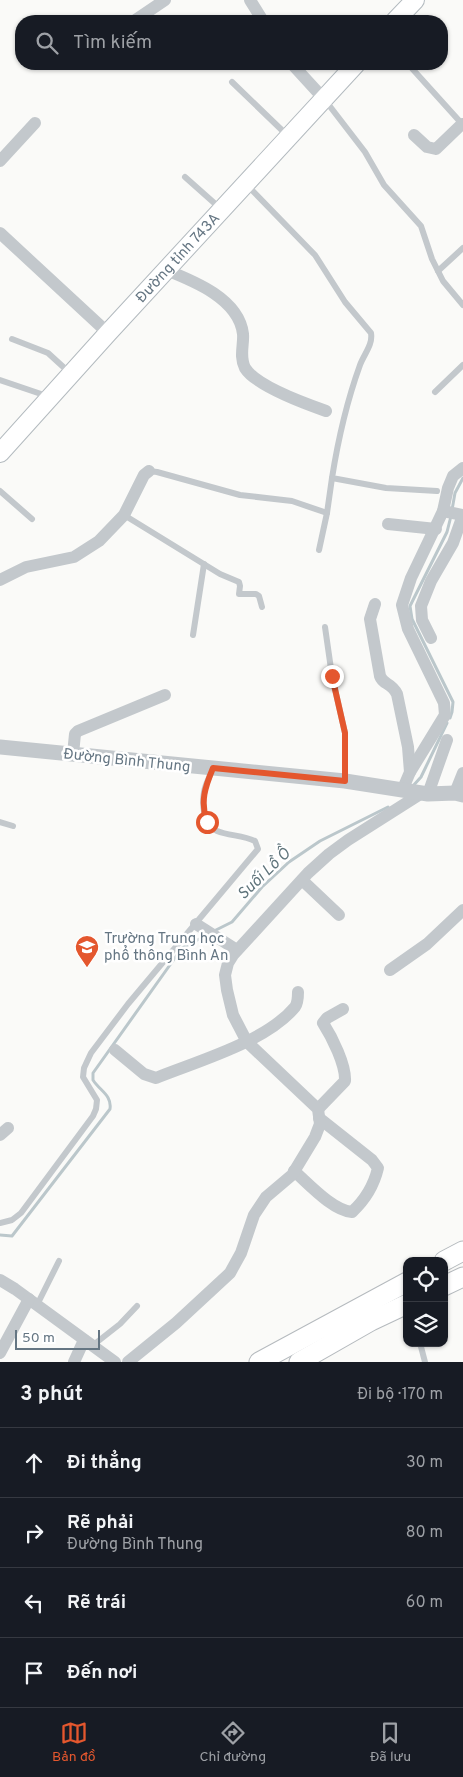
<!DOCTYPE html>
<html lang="vi">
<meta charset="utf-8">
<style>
:root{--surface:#171b24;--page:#242831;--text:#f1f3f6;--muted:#9ea1a6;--line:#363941;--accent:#e4572e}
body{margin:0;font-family:Overpass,sans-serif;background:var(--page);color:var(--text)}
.controls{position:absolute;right:15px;bottom:15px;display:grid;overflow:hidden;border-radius:10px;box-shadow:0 1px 4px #0004}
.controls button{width:45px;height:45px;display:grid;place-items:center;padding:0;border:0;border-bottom:1px solid var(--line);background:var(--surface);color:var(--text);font:25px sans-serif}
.scale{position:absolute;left:15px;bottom:12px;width:85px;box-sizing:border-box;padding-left:5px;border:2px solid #657683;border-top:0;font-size:14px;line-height:18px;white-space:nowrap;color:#657683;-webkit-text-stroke:4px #fff;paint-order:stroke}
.stop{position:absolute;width:15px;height:15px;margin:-11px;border:4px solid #e4572e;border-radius:50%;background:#fff}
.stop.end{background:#e4572e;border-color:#fff;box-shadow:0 1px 5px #0008}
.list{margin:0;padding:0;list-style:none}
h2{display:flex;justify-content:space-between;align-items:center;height:65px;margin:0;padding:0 20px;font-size:21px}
h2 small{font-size:16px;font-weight:400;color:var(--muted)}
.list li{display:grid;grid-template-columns:32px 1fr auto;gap:15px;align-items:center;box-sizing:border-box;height:70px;padding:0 20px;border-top:1px solid var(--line)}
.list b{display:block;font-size:19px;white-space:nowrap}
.list p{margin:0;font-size:16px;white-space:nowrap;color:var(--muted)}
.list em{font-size:16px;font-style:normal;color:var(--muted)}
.icon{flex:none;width:28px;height:28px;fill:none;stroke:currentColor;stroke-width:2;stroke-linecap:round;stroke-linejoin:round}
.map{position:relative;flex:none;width:463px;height:1362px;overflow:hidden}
.search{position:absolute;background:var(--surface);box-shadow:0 1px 4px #0004;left:15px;right:15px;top:15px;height:55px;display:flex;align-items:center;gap:12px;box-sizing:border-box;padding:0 18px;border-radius:20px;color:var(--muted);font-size:19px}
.sheet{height:345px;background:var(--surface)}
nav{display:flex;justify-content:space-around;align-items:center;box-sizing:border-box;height:70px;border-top:1px solid var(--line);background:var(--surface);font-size:14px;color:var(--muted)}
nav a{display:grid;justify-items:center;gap:2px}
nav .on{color:var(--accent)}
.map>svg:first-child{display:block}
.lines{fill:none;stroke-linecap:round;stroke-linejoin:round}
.stream{stroke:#bbc7cb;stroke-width:3}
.secondary-casing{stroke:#b3babf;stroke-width:20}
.primary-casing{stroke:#b5babe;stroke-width:21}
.service{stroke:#c3c8cc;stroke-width:6}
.minor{stroke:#c3c8cc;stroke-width:12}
.tertiary{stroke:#c3c8cc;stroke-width:15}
.secondary{stroke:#fff;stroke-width:18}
.primary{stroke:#fff;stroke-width:19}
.route{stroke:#e4572e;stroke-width:6}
.labels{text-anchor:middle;stroke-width:5;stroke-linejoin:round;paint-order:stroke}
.street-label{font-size:15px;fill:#657683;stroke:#fff}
.poi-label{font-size:15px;fill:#657683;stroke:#fff;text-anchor:start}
.water-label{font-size:16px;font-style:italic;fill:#60757c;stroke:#fff}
</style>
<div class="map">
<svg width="463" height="1362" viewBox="0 0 463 1362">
<rect width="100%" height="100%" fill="#fafaf8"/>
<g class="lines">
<g class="stream">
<path d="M 452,510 L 455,493 L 463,478"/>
<path d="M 450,718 L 452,712 L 453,702 L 412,619 L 410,606 L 447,532 L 451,516"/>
<path d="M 412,787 L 421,777 L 447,723"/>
<path d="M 214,931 L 232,922 L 262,887 L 289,862 L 320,841 L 388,807"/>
<path d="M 0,1235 L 12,1236 L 110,1109 C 112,1095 100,1091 93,1080 L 93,1073 L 182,948 L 207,935"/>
</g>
<g class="secondary-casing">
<g id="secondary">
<path d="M 395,21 L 415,0"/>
<path id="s1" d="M 0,453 L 108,333 L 356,64"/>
</g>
</g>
<g class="primary-casing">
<g id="primary">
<path d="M 444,1261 L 463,1251"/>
<path d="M 444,1286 L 463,1277"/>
<path d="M 259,1362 L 407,1282"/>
<path d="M 299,1362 L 371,1321 L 407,1304"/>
</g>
</g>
<g class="service">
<path d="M 408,64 L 463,125"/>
<path d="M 232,82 L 288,136"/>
<path d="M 325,100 L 365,152 L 384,185 L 421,226 L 432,259 L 443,281 L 463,305"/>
<path d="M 185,177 L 221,209"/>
<path d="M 247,185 L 315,255 L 345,302 L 371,333 C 373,345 364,354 360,365 C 347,401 338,440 332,478 L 386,488 L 437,491"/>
<path d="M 438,271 L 463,248"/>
<path d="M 12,339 L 48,353 L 71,374"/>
<path d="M 0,380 L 47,396"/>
<path d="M 435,392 L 463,365"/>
<path d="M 149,471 L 157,472 L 240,495 L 292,501 L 327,513"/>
<path d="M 0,491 L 32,519"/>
<path d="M 124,515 L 220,574 L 239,582 L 240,586 L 239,594 L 256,594 L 259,596 L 262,607"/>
<path d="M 319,550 L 327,513 L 332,478"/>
<path d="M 325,627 L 332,676 L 345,733 L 345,781"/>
<path d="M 193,635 L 204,564"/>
<path d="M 0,822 L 13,826"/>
<path d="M 0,1223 L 12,1220 L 21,1213 L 93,1116 L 96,1109 L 97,1100 L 83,1077 L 84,1068 L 91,1053 L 128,1004 L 258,849 L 255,841 C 243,835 229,836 217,831 C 203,825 202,804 204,792 C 205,784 210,776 213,769"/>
<path d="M 37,1305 L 59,1261"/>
<path d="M 420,1343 L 425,1362"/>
<path d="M 92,1346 L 120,1324 L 137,1306"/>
</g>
<g class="minor">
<path d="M 250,0 L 263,21"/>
<path d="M 134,21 L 165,0"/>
<path d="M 292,64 L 324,99"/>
<path d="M 414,135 L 427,147 L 436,149 L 462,124"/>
<path d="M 0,161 L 35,123"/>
<path d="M 0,233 L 108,333"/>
<path d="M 166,270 C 194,281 239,299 243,334 C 244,345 239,356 245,368 C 256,386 306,404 326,411"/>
<path d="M 388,524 L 436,529"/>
<path d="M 0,580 L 26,567 L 74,557 L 99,541 L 124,515 L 144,475 L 149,471"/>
<path d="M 375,604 L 370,619 L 380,676 C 383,685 391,682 397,694 L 408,747 L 410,772 L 402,791"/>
<path d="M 431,638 L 422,620 L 421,606 L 431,581 L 453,543 L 463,515 L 443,511"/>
<path d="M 73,754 L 75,734 L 78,731 L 165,695"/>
<path d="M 410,772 L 445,715 L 444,703 L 408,629 L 402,605 L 411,578 L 443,511 L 448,488 L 453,476 L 463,468"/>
<path d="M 455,793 L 463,773"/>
<path d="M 428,794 L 447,740"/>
<path d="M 302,880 L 339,915"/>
<path d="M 196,924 L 237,950"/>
<path d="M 390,970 L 427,944 L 463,910"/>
<path d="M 115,1050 L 144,1074 L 156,1078 C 198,1061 266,1042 295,1007 C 298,1003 298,997 298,992"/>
<path d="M 318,1109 L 345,1081 C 346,1065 332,1037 323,1023 L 327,1018 L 343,1009"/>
<path d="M 0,1135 L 8,1128"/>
<path d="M 294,1171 C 309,1184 332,1210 352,1212 C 365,1200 374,1185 378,1168 L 372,1160 L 319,1118"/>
<path d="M 0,1280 L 15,1289 L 115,1362"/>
<path d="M 0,1353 L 29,1299"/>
<path d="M 74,1362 L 84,1340"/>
<path d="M 128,1362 L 176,1323 L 230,1273 L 241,1253 L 254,1215 L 266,1197 L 292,1175 L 315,1137 L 320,1124 L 318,1109 L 247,1042 L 233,1015 L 227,990 L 225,975 L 228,963 L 233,955 L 308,873 L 329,854 L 348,840 L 422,793"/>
</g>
<path class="tertiary" d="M 0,747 L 345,781 L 428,794 L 455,793 L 463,795"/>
<use href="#secondary" class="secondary"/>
<use href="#primary" class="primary"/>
</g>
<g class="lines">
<path class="route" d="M 207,822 C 200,802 205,787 213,768 L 345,781 L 345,733 L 332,676"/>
</g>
<defs>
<g id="school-pin" transform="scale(1.25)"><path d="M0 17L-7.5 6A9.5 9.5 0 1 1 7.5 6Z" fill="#e4572e" stroke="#fff"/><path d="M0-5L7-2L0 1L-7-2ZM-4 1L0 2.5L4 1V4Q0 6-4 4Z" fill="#fff"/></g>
</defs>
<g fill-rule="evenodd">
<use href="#school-pin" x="87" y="947"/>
</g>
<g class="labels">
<g class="street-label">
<text dy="5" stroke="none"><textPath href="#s1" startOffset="264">Đường tỉnh 743A</textPath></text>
<text transform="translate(127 760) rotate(6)" y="5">Đường Bình Thung</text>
</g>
<g class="poi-label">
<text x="104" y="943">Trường Trung học<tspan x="104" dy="17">phổ thông Bình An</tspan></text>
</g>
<g class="water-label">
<text transform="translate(263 873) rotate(-44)" y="6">Suối Lồ Ồ</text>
</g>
</g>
</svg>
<div class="controls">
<button><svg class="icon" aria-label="locate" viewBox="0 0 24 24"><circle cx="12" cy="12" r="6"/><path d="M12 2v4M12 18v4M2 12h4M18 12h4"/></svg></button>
<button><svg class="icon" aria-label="layers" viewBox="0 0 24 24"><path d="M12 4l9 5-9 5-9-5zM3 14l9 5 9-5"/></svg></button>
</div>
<div class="scale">50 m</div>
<div class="stop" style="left:207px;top:822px"></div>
<div class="stop end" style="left:332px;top:676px"></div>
<div class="search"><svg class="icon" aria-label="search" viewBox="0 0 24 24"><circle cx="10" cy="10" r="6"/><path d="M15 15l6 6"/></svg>Tìm kiếm</div>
</div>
<section class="sheet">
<h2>3 phút<small>Đi bộ · 170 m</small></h2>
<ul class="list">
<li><svg class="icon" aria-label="ahead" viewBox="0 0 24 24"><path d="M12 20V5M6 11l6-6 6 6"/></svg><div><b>Đi thẳng</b></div><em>30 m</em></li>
<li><svg class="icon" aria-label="right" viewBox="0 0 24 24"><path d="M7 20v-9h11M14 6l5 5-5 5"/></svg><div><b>Rẽ phải</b><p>Đường Bình Thung</p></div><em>80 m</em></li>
<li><svg class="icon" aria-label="left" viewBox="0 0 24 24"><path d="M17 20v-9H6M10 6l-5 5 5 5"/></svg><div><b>Rẽ trái</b></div><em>60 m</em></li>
<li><svg class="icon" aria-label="arrive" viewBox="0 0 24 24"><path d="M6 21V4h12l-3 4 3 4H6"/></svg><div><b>Đến nơi</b></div></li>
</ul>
</section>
<nav>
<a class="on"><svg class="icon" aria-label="map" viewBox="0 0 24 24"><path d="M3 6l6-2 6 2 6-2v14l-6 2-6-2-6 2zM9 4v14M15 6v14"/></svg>Bản đồ</a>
<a><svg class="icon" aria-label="directions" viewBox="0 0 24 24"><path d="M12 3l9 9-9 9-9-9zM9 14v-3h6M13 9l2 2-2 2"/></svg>Chỉ đường</a>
<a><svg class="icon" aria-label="saved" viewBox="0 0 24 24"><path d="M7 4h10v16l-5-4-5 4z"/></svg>Đã lưu</a>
</nav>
